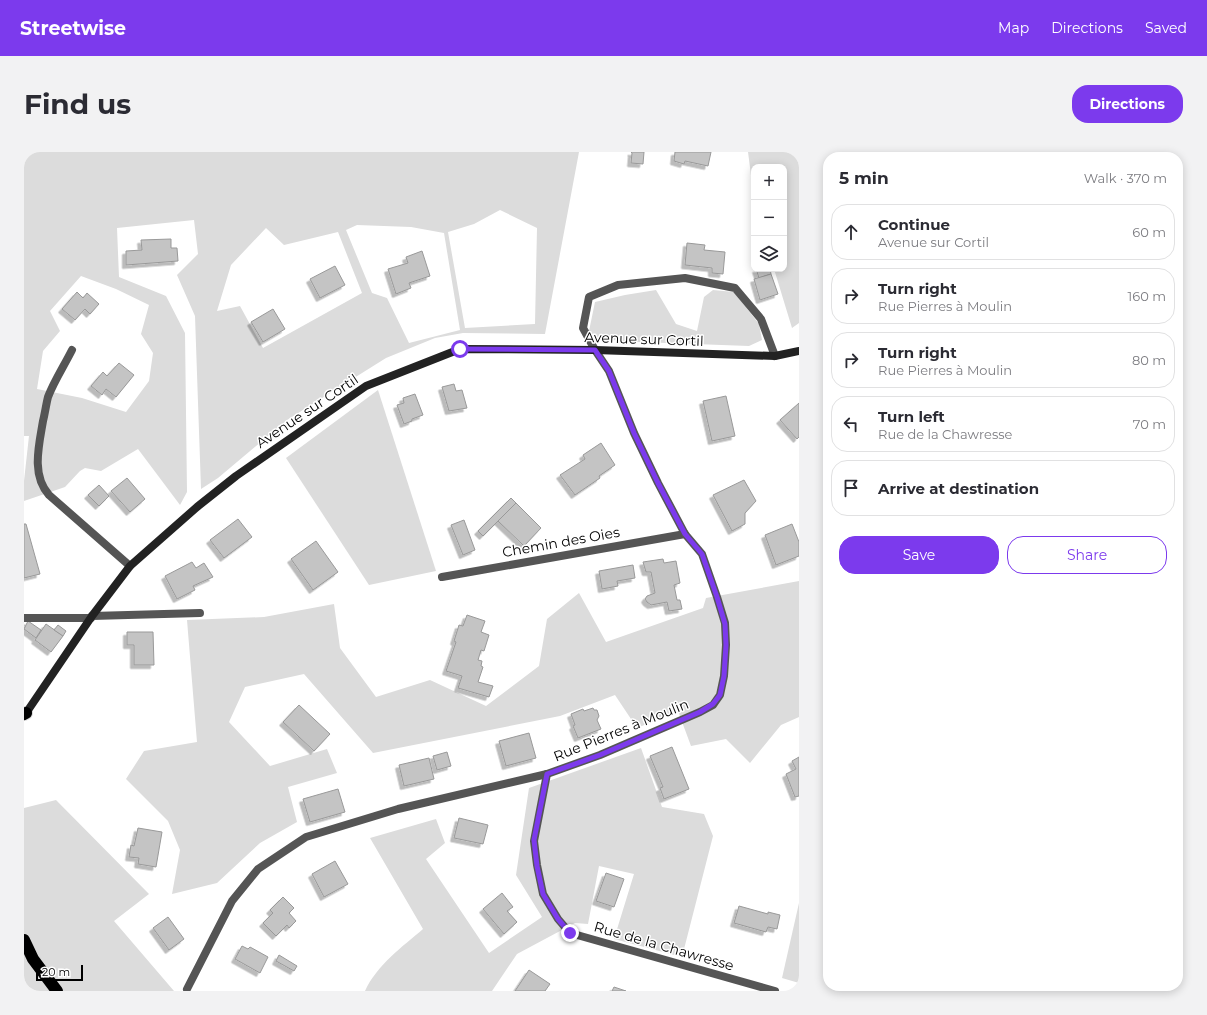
<!DOCTYPE html>
<meta charset="utf-8">
<style>
:root{--surface:#fff;--page:#f2f2f3;--text:#2b2b33;--muted:#7c7c81;--line:#e1e1e2;--accent:#7c3aed}
body{margin:0;font-family:Montserrat,sans-serif;background:var(--page);color:var(--text)}
.controls{position:absolute;right:12px;top:12px;display:grid;overflow:hidden;border-radius:8px;box-shadow:0 2px 10px #0003}
.controls button{width:36px;height:36px;display:grid;place-items:center;padding:0;border:0;border-bottom:1px solid var(--line);background:var(--surface);color:var(--text);font:20px sans-serif}
.scale{position:absolute;left:12px;bottom:10px;width:47px;box-sizing:border-box;padding-left:4px;border:2px solid #000;border-top:0;font-size:11px;line-height:14px;white-space:nowrap;color:#000;-webkit-text-stroke:3px #fff;paint-order:stroke}
.stop{position:absolute;width:12px;height:12px;margin:-9px;border:3px solid #7c3aed;border-radius:50%;background:#fff}
.stop.end{background:#7c3aed;border-color:#fff;box-shadow:0 1px 4px #0008}
.list{margin:0;padding:0;list-style:none}
h2{display:flex;justify-content:space-between;align-items:center;height:52px;margin:0;padding:0 16px;font-size:17px}
h2 small{font-size:13px;font-weight:400;color:var(--muted)}
.list li{display:grid;grid-template-columns:26px 1fr auto;gap:12px;align-items:center;box-sizing:border-box;height:56px;margin:0 8px 8px;padding:0 8px;border:1px solid var(--line);border-radius:16px}
.list b{display:block;font-size:15px;white-space:nowrap}
.list p{margin:0;font-size:13px;white-space:nowrap;color:var(--muted)}
.list em{font-size:13px;font-style:normal;color:var(--muted)}
.actions{display:flex;gap:8px;padding:12px 16px}
.actions a{flex:1;padding:9px 0;border:1px solid var(--accent);border-radius:16px;text-align:center;font-size:14px;color:var(--accent)}
.actions .main{background:var(--accent);color:#fff}
.icon{flex:none;width:22px;height:22px;fill:none;stroke:currentColor;stroke-width:2;stroke-linecap:round;stroke-linejoin:round}
.map{position:relative;flex:none;width:775px;height:839px;overflow:hidden;border-radius:16px}
header{display:flex;align-items:center;gap:24px;box-sizing:border-box;height:56px;padding:0 20px;background:var(--accent);color:#fff}
header strong{font-size:19px}
nav{display:flex;gap:22px;margin-inline-start:auto;font-size:14px}
.intro{display:flex;align-items:center;justify-content:space-between;box-sizing:border-box;height:96px;padding:0 24px}
h1{margin:0;font-size:28px}
.button{padding:10px 18px;border-radius:16px;background:var(--accent);color:#fff;font-size:14px;font-weight:700}
main{display:flex;gap:24px;padding:0 24px}
aside{flex:1;background:var(--surface);border-radius:16px;box-shadow:0 2px 10px #0003}
.map>svg:first-child{display:block}
.green{fill:#dcdcdc;fill-rule:evenodd}
.building{fill:#c4c4c4;stroke:#999;filter:url(#shadow)}
.lines{fill:none;stroke-linecap:round;stroke-linejoin:round}
.motorway-casing{stroke:#dbdbdb;stroke-width:14}
.service{stroke:#555;stroke-width:8}
.minor{stroke:#555;stroke-width:8}
.secondary{stroke:#222;stroke-width:8}
.motorway{stroke:#000;stroke-width:12}
.route{stroke:#7c3aed;stroke-width:5}
.labels{text-anchor:middle;stroke-width:3;stroke-linejoin:round;paint-order:stroke}
.street-label{font-size:14px;fill:#000;stroke:#fff}
</style>
<header>
<strong>Streetwise</strong>
<nav><a>Map</a><a>Directions</a><a>Saved</a></nav>
</header>
<div class="intro"><h1>Find us</h1><a class="button">Directions</a></div>
<main>
<div class="map">
<svg width="775" height="839" viewBox="0 0 775 839">
<defs>
<filter id="shadow"><feDropShadow dx="-3.5" dy="3.5" stdDeviation="0" flood-color="#0004"/></filter>
</defs>
<rect width="100%" height="100%" fill="#fff"/>
<g class="green">
<path d="M 0,0 L 555,0 L 521,182 L 439,181 L 411,186 L 362,206 L 263,268 L 194,326 L 177,337 L 171,164 L 153,123 L 174,102 L 170,68 L 93,76 L 95,125 L 142,144 L 161,181 L 163,340 L 156,353 L 114,297 L 77,319 L 61,316 L 56,319 L 41,335 L 0,349 L 0,329 L 5,284 L 0,284 ZM 476,58 L 513,76 L 511,172 L 441,176 L 424,80 L 450,72 ZM 333,73 L 387,75 L 420,81 L 436,178 L 385,191 L 363,146 L 348,141 L 322,78 ZM 242,76 L 260,93 L 314,80 L 338,141 L 239,196 L 216,154 L 193,159 L 207,113 ZM 57,124 L 92,137 L 125,153 L 117,182 L 129,201 L 125,229 L 102,260 L 58,246 L 13,237 L 19,199 L 36,179 L 26,159 Z"/>
<path d="M 724,0 L 775,0 L 775,171 L 768,176 L 750,117 L 760,117 L 760,15 L 730,15 L 730,81 L 729,39 Z"/>
<path d="M 632,138 L 652,172 L 673,179 L 680,145 L 689,138 L 710,140 L 735,172 L 738,188 L 725,194 L 615,190 L 574,187 L 565,179 L 571,150 L 601,143 Z"/>
<path d="M 354,238 L 412,419 L 345,433 L 262,306 Z"/>
<path d="M 775,429 L 775,565 L 757,573 L 726,611 L 702,587 L 667,594 L 654,559 L 613,576 L 591,543 L 536,564 L 349,601 L 280,522 L 221,535 L 205,570 L 246,614 L 303,597 L 313,621 L 264,635 L 273,670 L 236,691 L 193,731 L 148,742 L 156,698 L 144,669 L 102,627 L 120,599 L 173,590 L 163,468 L 240,465 L 310,452 L 316,496 L 352,545 L 406,528 L 462,554 L 515,514 L 523,467 L 555,441 L 582,490 L 679,456 L 682,446 Z"/>
<path d="M 617,596 L 638,655 L 680,662 L 689,684 L 658,805 L 590,787 L 610,722 L 575,714 L 564,772 L 551,771 L 493,802 L 468,839 L 341,839 C 353,813 378,795 399,777 L 346,686 L 412,667 L 421,691 L 402,707 L 465,801 L 518,765 L 492,723 L 505,636 Z"/>
<path d="M 32,648 L 125,742 L 90,769 L 150,839 L 0,839 L 0,656 Z"/>
<path d="M 775,751 L 775,831 L 758,826 Z"/>
</g>
<g class="building">
<path d="M 607,0 L 620,0 L 619,12 L 607,11 L 608,1 Z"/>
<path d="M 651,0 L 687,0 L 684,14 L 661,9 L 660,12 L 650,9 Z"/>
<path d="M 147,87 L 147,96 L 153,96 L 154,109 L 102,113 L 102,99 L 118,98 L 117,88 Z"/>
<path d="M 663,91 L 681,93 L 680,98 L 701,100 L 699,122 L 688,121 L 688,116 L 661,113 Z"/>
<path d="M 398,99 L 406,124 L 385,131 L 387,136 L 372,142 L 364,117 L 384,111 L 382,105 Z"/>
<path d="M 311,114 L 321,133 L 296,146 L 286,127 Z"/>
<path d="M 732,117 L 746,117 L 747,122 L 735,126 Z"/>
<path d="M 747,122 L 754,142 L 736,148 L 730,127 Z"/>
<path d="M 53,140 L 59,146 L 63,141 L 75,152 L 66,162 L 61,157 L 51,168 L 38,157 Z"/>
<path d="M 249,157 L 261,177 L 239,190 L 227,170 Z"/>
<path d="M 95,211 L 110,223 L 92,245 L 82,237 L 78,243 L 67,234 L 79,220 L 83,224 Z"/>
<path d="M 430,232 L 432,239 L 438,238 L 443,256 L 425,259 L 418,235 Z"/>
<path d="M 391,242 L 399,263 L 388,267 L 388,269 L 380,272 L 373,253 L 380,251 L 379,246 Z"/>
<path d="M 702,244 L 711,284 L 688,289 L 679,249 Z"/>
<path d="M 775,251 L 775,285 L 773,287 L 756,268 Z"/>
<path d="M 577,291 L 591,313 L 575,324 L 576,326 L 551,343 L 536,323 L 561,307 L 559,303 Z"/>
<path d="M 103,326 L 121,347 L 106,360 L 87,339 Z"/>
<path d="M 720,328 L 732,349 L 721,361 L 721,372 L 708,379 L 689,343 Z"/>
<path d="M 75,333 L 85,344 L 75,354 L 64,343 Z"/>
<path d="M 487,346 L 492,351 L 459,384 L 454,379 Z"/>
<path d="M 492,351 L 517,376 L 500,394 L 474,369 Z"/>
<path d="M 214,367 L 228,385 L 200,406 L 186,388 Z"/>
<path d="M 440,368 L 451,398 L 439,403 L 427,373 Z"/>
<path d="M 0,372 L 2,372 L 16,422 L 0,426 Z"/>
<path d="M 768,372 L 775,390 L 775,404 L 752,413 L 741,383 Z"/>
<path d="M 292,389 L 314,420 L 289,438 L 267,407 Z"/>
<path d="M 639,407 L 640,411 L 652,409 L 656,431 L 650,433 L 653,448 L 656,448 L 658,457 L 645,459 L 643,450 L 627,453 L 623,450 L 621,447 L 623,444 L 631,441 L 627,420 L 622,420 L 619,410 Z"/>
<path d="M 168,410 L 172,416 L 180,411 L 189,425 L 169,434 L 171,438 L 153,447 L 141,424 Z"/>
<path d="M 609,413 L 611,426 L 593,429 L 594,434 L 578,437 L 575,419 Z"/>
<path d="M 443,463 L 461,469 L 457,480 L 465,483 L 460,499 L 457,498 L 454,508 L 458,509 L 457,514 L 459,515 L 454,530 L 469,534 L 465,545 L 434,536 L 438,524 L 422,519 L 432,490 L 430,489 L 435,473 L 439,474 Z"/>
<path d="M 4,469 L 17,478 L 12,486 L 0,477 Z"/>
<path d="M 22,472 L 39,484 L 27,500 L 11,488 Z"/>
<path d="M 34,473 L 42,479 L 39,484 L 30,478 Z"/>
<path d="M 103,480 L 129,480 L 130,513 L 110,513 L 110,493 L 103,493 Z"/>
<path d="M 275,553 L 306,582 L 290,599 L 259,570 Z"/>
<path d="M 569,556 L 570,558 L 573,558 L 575,564 L 573,568 L 577,577 L 554,586 L 549,574 L 551,573 L 547,562 L 559,557 L 560,559 Z"/>
<path d="M 505,581 L 512,606 L 482,614 L 475,589 Z"/>
<path d="M 648,595 L 665,637 L 640,647 L 636,636 L 639,635 L 626,604 Z"/>
<path d="M 423,600 L 427,614 L 413,618 L 409,604 Z"/>
<path d="M 775,605 L 775,644 L 771,645 L 762,622 L 772,617 L 768,609 Z"/>
<path d="M 405,606 L 410,627 L 380,634 L 375,613 Z"/>
<path d="M 314,637 L 321,660 L 286,670 L 279,647 Z"/>
<path d="M 435,666 L 464,673 L 459,692 L 430,686 Z"/>
<path d="M 114,676 L 138,680 L 132,715 L 114,712 L 115,706 L 105,705 L 107,693 L 110,694 Z"/>
<path d="M 311,709 L 324,732 L 300,745 L 288,722 Z"/>
<path d="M 582,721 L 600,727 L 590,755 L 572,749 Z"/>
<path d="M 478,741 L 489,755 L 483,759 L 493,770 L 480,782 L 459,757 Z"/>
<path d="M 259,745 L 270,756 L 265,761 L 272,769 L 265,776 L 263,773 L 252,784 L 239,771 L 249,761 L 246,758 Z"/>
<path d="M 715,754 L 744,762 L 744,760 L 756,763 L 753,777 L 744,775 L 742,780 L 710,771 Z"/>
<path d="M 144,765 L 160,787 L 145,798 L 129,776 Z"/>
<path d="M 218,794 L 224,797 L 226,795 L 244,805 L 236,821 L 211,807 Z"/>
<path d="M 255,803 L 273,814 L 270,819 L 252,809 Z"/>
<path d="M 505,818 L 526,832 L 521,839 L 491,839 Z"/>
<path d="M 590,835 L 602,839 L 588,839 Z"/>
</g>
<g class="lines">
<g class="motorway-casing">
<g id="motorway">
<path d="M 0,562 L 2,561"/>
<path d="M 0,788 L 9,807 L 33,839"/>
</g>
</g>
<path class="service" d="M 571,198 L 559,176 L 565,145 L 594,133 L 661,126 L 711,136 L 737,167 L 751,204"/>
<g class="minor">
<path d="M 48,198 C 40,214 30,229 24,245 C 22,253 21,261 19,269 C 15,293 7,323 25,343 L 106,414"/>
<path d="M 418,425 L 661,382"/>
<path d="M 68,464 L 176,461"/>
<path d="M 0,466 L 67,466"/>
<path d="M 523,622 L 510,689 L 513,713 L 519,742 L 534,767 L 546,781 L 751,839"/>
<path d="M 163,837 L 208,749 L 234,717 L 282,685 L 374,657 L 523,622 L 576,603 L 676,560 L 689,553 L 696,543 L 700,524 L 702,493 L 701,471 L 693,445 L 678,402 L 661,382 L 634,331 L 610,281 L 585,219 L 571,198"/>
</g>
<path class="secondary" d="M 0,564 L 68,464 L 106,414 L 173,355 L 212,324 L 342,234 L 436,197 L 571,198 L 751,204 L 775,199"/>
<use href="#motorway" class="motorway"/>
</g>
<g class="lines">
<path class="route" d="M 436,197 L 571,198 L 585,219 L 610,281 L 634,331 L 661,382 L 678,402 L 693,445 L 701,472 L 702,493 L 700,524 L 696,543 L 689,552 L 676,560 L 576,603 L 523,622 L 510,688 L 513,714 L 519,742 L 534,767 L 546,781"/>
</g>
<g class="labels">
<g class="street-label">
<text transform="translate(620 187) rotate(2)" y="5">Avenue sur Cortil</text>
<text transform="translate(283 259) rotate(-34)" y="5">Avenue sur Cortil</text>
<text transform="translate(537 390) rotate(-10)" y="5">Chemin des Oies</text>
<text transform="translate(597 578) rotate(-22)" y="5">Rue Pierres à Moulin</text>
<text transform="translate(640 794) rotate(16)" y="5">Rue de la Chawresse</text>
</g>
</g>
</svg>
<div class="controls">
<button>+</button>
<button>−</button>
<button><svg class="icon" aria-label="layers" viewBox="0 0 24 24"><path d="M12 4l9 5-9 5-9-5zM3 14l9 5 9-5"/></svg></button>
</div>
<div class="scale">20 m</div>
<div class="stop" style="left:436px;top:197px"></div>
<div class="stop end" style="left:546px;top:781px"></div>
</div>
<aside>
<h2>5 min<small>Walk · 370 m</small></h2>
<ul class="list">
<li><svg class="icon" aria-label="ahead" viewBox="0 0 24 24"><path d="M12 20V5M6 11l6-6 6 6"/></svg><div><b>Continue</b><p>Avenue sur Cortil</p></div><em>60 m</em></li>
<li><svg class="icon" aria-label="right" viewBox="0 0 24 24"><path d="M7 20v-9h11M14 6l5 5-5 5"/></svg><div><b>Turn right</b><p>Rue Pierres à Moulin</p></div><em>160 m</em></li>
<li><svg class="icon" aria-label="right" viewBox="0 0 24 24"><path d="M7 20v-9h11M14 6l5 5-5 5"/></svg><div><b>Turn right</b><p>Rue Pierres à Moulin</p></div><em>80 m</em></li>
<li><svg class="icon" aria-label="left" viewBox="0 0 24 24"><path d="M17 20v-9H6M10 6l-5 5 5 5"/></svg><div><b>Turn left</b><p>Rue de la Chawresse</p></div><em>70 m</em></li>
<li><svg class="icon" aria-label="arrive" viewBox="0 0 24 24"><path d="M6 21V4h12l-3 4 3 4H6"/></svg><div><b>Arrive at destination</b></div></li>
</ul>
<div class="actions"><a class="main">Save</a><a>Share</a></div>
</aside>
</main>
